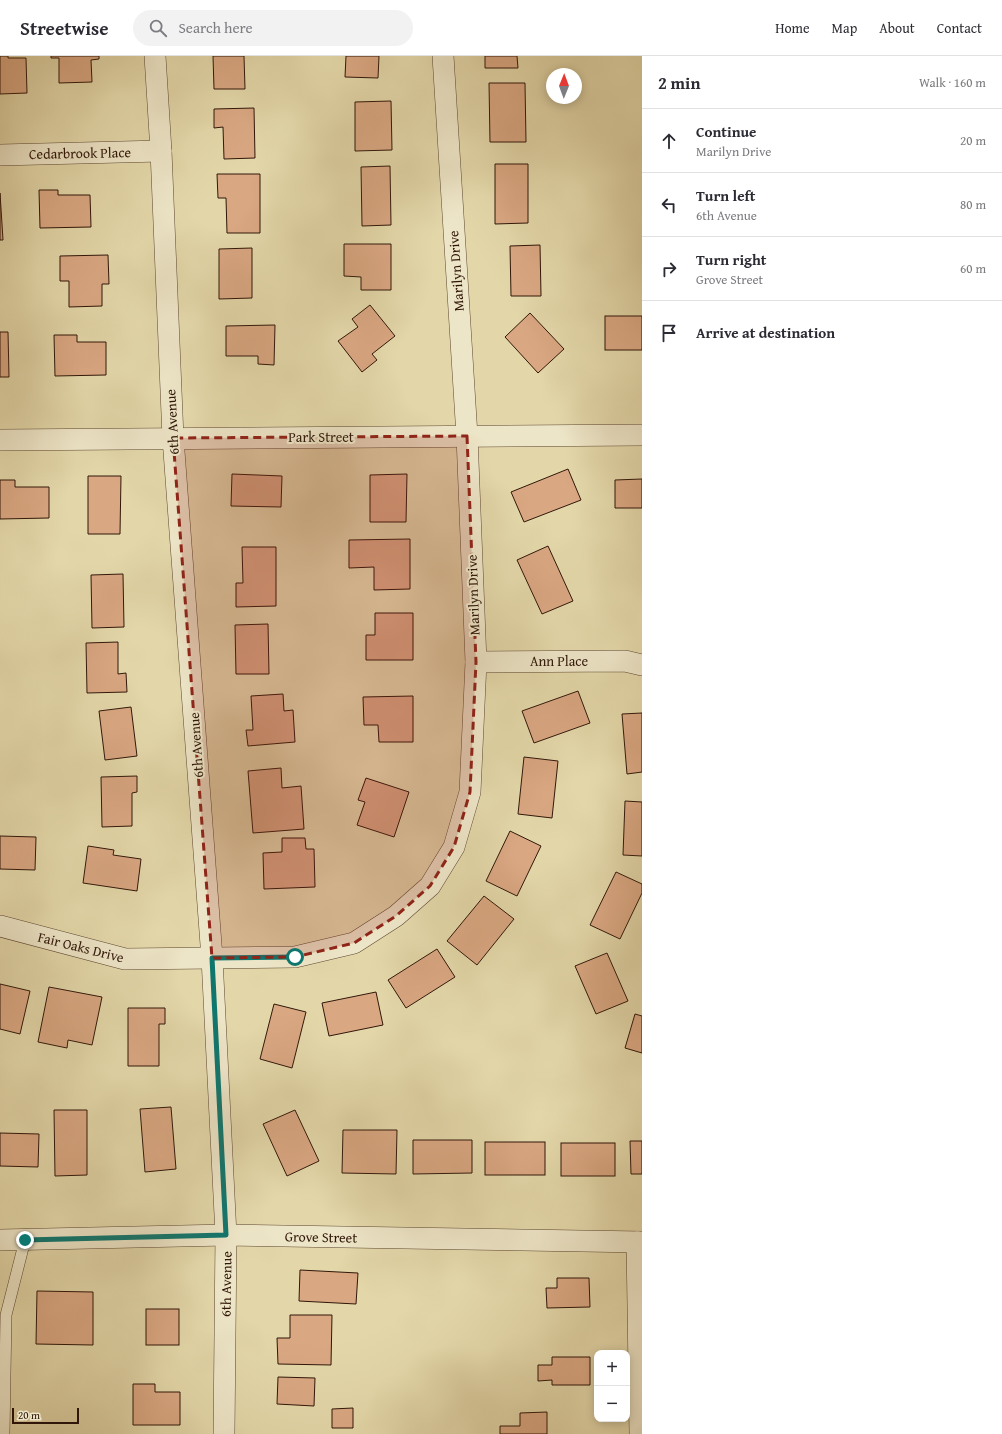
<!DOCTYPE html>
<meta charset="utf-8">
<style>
:root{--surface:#fff;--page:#f2f2f3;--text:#2b2b33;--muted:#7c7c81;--line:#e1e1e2}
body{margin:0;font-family:"Gentium Book Plus",serif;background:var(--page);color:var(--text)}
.controls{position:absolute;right:12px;bottom:12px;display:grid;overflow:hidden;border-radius:8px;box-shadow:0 2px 10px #0003}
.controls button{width:36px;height:36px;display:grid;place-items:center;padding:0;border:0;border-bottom:1px solid var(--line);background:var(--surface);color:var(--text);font:20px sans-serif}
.compass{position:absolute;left:546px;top:12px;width:36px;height:36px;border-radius:50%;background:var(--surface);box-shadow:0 2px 10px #0003;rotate:1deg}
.scale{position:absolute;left:12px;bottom:10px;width:67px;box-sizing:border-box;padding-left:4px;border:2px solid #301709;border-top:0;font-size:11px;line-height:14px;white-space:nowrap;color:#301709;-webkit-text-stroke:3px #ede5c7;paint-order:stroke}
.stop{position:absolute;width:12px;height:12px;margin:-9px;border:3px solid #0f766e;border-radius:50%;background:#fff}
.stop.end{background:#0f766e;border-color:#fff;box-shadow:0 1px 4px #0008}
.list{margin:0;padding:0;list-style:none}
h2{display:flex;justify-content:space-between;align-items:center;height:52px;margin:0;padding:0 16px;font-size:17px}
h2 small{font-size:13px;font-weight:400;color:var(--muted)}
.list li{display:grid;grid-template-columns:26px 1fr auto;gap:12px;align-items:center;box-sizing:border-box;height:64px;padding:0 16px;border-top:1px solid var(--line)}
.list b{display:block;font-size:15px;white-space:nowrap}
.list p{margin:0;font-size:13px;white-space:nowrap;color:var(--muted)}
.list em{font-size:13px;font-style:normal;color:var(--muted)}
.icon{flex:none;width:22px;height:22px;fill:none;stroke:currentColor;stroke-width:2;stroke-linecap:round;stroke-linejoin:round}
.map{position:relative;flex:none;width:642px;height:1378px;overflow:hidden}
header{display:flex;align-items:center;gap:24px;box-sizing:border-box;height:56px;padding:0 20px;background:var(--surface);border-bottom:1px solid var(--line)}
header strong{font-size:19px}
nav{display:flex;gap:22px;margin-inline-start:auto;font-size:14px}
.search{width:280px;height:36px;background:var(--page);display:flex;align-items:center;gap:10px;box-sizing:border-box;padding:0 14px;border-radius:22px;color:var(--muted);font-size:15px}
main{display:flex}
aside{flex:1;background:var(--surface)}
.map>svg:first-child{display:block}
.building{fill:#d9a782;stroke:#301709}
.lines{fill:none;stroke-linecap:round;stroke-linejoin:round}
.lane-casing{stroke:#5d4731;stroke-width:12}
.street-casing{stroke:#5d4731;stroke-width:22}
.lane{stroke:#ede5c7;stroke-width:11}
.street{stroke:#ede5c7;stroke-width:21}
.route{stroke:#0f766e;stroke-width:5}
.marked{fill:#8f2418;fill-opacity:0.2;stroke:#8f2418;stroke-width:3;stroke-dasharray:8 5;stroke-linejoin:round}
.labels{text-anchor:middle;stroke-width:4;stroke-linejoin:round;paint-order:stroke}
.street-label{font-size:14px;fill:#301709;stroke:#ede5c7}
</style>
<header>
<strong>Streetwise</strong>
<div class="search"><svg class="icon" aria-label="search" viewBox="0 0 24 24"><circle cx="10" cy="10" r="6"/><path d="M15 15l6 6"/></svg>Search here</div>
<nav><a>Home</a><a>Map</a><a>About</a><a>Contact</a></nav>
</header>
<main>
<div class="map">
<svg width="642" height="1378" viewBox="0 0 642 1378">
<rect width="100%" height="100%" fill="#e3d7a9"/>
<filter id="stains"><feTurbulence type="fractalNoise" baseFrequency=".005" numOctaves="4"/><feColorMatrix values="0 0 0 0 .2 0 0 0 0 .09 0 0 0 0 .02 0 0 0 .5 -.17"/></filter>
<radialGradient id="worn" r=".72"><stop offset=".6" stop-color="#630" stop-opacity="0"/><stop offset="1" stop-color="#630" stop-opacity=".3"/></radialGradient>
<g class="building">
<path d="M 0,0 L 8,0 L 8,2 L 26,2 L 27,37 L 0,38 Z"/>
<path d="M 51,0 L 99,0 L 99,3 L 91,4 L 92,26 L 59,27 L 59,2 L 51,2 Z"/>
<path d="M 213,0 L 244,0 L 245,33 L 214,33 Z"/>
<path d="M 346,0 L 379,0 L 378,22 L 345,21 Z"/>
<path d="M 485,0 L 517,0 L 518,12 L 485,12 Z"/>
<path d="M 489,27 L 525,27 L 526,86 L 490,86 Z"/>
<path d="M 391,45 L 392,94 L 355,95 L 355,46 Z"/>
<path d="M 254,52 L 255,102 L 224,103 L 223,71 L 214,72 L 214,53 Z"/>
<path d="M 495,108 L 528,108 L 528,167 L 495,168 Z"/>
<path d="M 390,110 L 391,169 L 362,170 L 361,111 Z"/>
<path d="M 217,118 L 260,118 L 260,177 L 227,177 L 226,142 L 218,142 Z"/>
<path d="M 39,134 L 58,134 L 58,139 L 90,139 L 91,171 L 40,172 Z"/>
<path d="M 0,137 L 3,184 L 0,184 Z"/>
<path d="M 344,188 L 391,188 L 391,234 L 361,234 L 361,221 L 344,220 Z"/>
<path d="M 540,189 L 541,240 L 511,240 L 510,190 Z"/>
<path d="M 252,192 L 252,242 L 219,243 L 219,193 Z"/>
<path d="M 108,199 L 109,228 L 102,228 L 102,250 L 69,251 L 69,225 L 60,225 L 60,200 Z"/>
<path d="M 370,249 L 395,280 L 372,298 L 377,304 L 362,316 L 338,285 L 358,271 L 352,263 Z"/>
<path d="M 530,257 L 564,293 L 538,317 L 505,281 Z"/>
<rect x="605" y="260" width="37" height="34"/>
<path d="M 275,269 L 274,309 L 258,308 L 258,300 L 226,300 L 226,270 Z"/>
<path d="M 0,276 L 8,276 L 9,321 L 0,321 Z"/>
<path d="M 54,279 L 77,279 L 77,286 L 106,286 L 106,319 L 55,320 Z"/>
<path d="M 568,413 L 581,444 L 524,466 L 511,436 Z"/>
<path d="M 232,418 L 282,420 L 281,451 L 231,450 Z"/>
<path d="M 407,418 L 406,466 L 370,466 L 370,419 Z"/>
<path d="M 88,420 L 121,420 L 120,478 L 88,478 Z"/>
<path d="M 642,423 L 642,452 L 615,452 L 615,424 Z"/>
<path d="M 0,424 L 15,424 L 15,431 L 49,431 L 49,462 L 0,463 Z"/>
<path d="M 410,483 L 410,533 L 374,534 L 374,511 L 349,512 L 349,484 Z"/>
<path d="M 548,490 L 573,545 L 542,558 L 517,504 Z"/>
<path d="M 242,491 L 276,491 L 276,550 L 236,551 L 236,527 L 243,527 Z"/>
<path d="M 123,518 L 124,571 L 92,572 L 91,519 Z"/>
<path d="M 375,557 L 413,557 L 413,604 L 366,604 L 366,579 L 375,579 Z"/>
<path d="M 268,568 L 269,618 L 236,618 L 235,569 Z"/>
<path d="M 118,586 L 118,618 L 126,617 L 127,636 L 87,637 L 86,587 Z"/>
<path d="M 578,635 L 590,667 L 534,687 L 522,655 Z"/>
<path d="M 283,638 L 284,655 L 293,654 L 295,686 L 248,690 L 246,674 L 253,674 L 251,640 Z"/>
<path d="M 413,640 L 413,686 L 379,686 L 378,669 L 364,669 L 363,641 Z"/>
<path d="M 131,651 L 137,700 L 105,704 L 99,655 Z"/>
<path d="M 642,657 L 642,716 L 627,718 L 622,658 Z"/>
<path d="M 524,701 L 558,705 L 552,762 L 518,758 Z"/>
<path d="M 281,712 L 282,732 L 301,730 L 304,773 L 253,777 L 248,715 Z"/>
<path d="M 137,720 L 137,736 L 132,737 L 132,770 L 102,771 L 101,721 Z"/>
<path d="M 366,722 L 409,736 L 394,781 L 357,769 L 365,746 L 358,744 Z"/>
<path d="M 625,745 L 642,746 L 642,800 L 623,799 Z"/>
<path d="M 510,775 L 541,790 L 517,840 L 486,825 Z"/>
<path d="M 0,780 L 36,781 L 35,814 L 0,813 Z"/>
<path d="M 282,782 L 305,782 L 306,793 L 314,793 L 315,831 L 264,833 L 263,797 L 282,796 Z"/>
<path d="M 88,790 L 114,794 L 113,799 L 141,803 L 137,835 L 83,827 Z"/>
<path d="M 616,816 L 642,828 L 642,837 L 620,883 L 590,869 Z"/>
<path d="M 484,840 L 514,863 L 477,909 L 447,885 Z"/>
<path d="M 437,893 L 455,921 L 406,952 L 388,924 Z"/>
<path d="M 607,897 L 628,945 L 596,958 L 575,910 Z"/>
<path d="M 0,928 L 30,935 L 20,978 L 0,973 Z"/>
<path d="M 49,931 L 102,941 L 92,989 L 68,984 L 67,992 L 38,986 Z"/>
<path d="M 376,936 L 383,969 L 329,980 L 322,947 Z"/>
<path d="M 274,948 L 306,956 L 292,1012 L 260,1003 Z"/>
<path d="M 128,952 L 165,952 L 165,968 L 159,968 L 159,1010 L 128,1010 Z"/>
<path d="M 635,958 L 642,960 L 642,997 L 625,992 Z"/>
<path d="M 171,1051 L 176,1113 L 145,1116 L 140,1053 Z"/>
<path d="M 54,1054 L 87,1054 L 87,1119 L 55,1120 Z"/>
<path d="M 295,1054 L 319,1105 L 287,1120 L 263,1068 Z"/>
<path d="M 343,1074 L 397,1074 L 396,1118 L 342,1117 Z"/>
<path d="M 0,1077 L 39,1078 L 38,1111 L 0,1110 Z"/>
<path d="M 413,1084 L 472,1084 L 472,1117 L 413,1118 Z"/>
<path d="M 630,1085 L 642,1085 L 642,1118 L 631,1118 Z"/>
<rect x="485" y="1086" width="60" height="33"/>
<rect x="561" y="1087" width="54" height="33"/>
<path d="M 300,1214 L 358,1217 L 356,1248 L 299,1245 Z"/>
<path d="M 557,1222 L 589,1222 L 590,1251 L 547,1252 L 546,1232 L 557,1232 Z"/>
<path d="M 37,1235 L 93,1236 L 93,1289 L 36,1288 Z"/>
<rect x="146" y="1253" width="33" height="36"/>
<path d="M 290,1259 L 332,1259 L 331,1309 L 278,1308 L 277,1282 L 290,1282 Z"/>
<path d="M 552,1301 L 590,1301 L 590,1329 L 552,1329 L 552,1324 L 538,1325 L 538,1309 L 552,1309 Z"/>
<path d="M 278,1321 L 315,1322 L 314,1350 L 277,1348 Z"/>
<path d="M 133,1328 L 155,1328 L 155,1336 L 180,1336 L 180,1369 L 133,1369 Z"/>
<path d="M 353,1352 L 353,1372 L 332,1372 L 332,1353 Z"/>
<path d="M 547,1356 L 547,1378 L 500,1378 L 500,1370 L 520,1370 L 520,1357 Z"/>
</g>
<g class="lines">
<g class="lane-casing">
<path id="lane" d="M 4,1378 L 6,1259 L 25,1184"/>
</g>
<g class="street-casing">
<g id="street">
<path d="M 155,0 L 161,95 L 173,382 L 212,902 L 226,1179 L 224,1378"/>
<path d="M 0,99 L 161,95"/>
<path d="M 0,384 L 642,379"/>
<path d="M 476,606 L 625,605 L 642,609"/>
<path d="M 0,870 L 125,903 L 295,901 L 354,887 L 396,860 L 430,830 L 454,791 L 470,736 L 476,606 L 467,380 L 443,0"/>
<path d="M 0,1184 L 226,1179 L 642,1186"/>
<path d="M 637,1186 L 640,1378"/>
</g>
</g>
<use href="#lane" class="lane"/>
<use href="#street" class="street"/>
</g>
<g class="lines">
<path class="route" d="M 25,1184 L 226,1179 L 212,902 L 295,901"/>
</g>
<path class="marked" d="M 467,380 L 476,606 L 470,736 L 454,791 L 430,830 L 396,860 L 354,887 L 295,901 L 212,902 L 173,382 Z"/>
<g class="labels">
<g class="street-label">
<text transform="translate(80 97) rotate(-1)" y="5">Cedarbrook Place</text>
<text transform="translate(456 215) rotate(-94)" y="5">Marilyn Drive</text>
<text transform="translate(172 366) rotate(-93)" y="5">6th Avenue</text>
<text x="321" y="386">Park Street</text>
<text transform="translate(473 539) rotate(-92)" y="5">Marilyn Drive</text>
<text x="559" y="610">Ann Place</text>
<text transform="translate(196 689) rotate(-94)" y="5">6th Avenue</text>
<text transform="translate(81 891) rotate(14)" y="5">Fair Oaks Drive</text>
<text transform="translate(321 1181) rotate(1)" y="5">Grove Street</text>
<text transform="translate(226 1228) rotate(-89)" y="5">6th Avenue</text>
</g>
</g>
<rect width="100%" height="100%" filter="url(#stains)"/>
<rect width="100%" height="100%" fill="url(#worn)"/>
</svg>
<div class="controls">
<button>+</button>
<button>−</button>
</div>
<svg class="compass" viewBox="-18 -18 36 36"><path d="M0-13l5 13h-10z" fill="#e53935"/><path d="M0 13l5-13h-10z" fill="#7c7c81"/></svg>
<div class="scale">20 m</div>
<div class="stop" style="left:295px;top:901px"></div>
<div class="stop end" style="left:25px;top:1184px"></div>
</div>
<aside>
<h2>2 min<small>Walk · 160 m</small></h2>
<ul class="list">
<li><svg class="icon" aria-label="ahead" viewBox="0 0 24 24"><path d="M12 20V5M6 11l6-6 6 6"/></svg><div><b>Continue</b><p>Marilyn Drive</p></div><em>20 m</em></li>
<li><svg class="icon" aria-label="left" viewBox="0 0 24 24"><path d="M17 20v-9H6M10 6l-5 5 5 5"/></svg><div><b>Turn left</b><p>6th Avenue</p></div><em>80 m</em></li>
<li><svg class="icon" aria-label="right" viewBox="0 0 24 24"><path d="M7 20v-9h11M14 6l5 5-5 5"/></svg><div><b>Turn right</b><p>Grove Street</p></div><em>60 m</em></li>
<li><svg class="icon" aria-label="arrive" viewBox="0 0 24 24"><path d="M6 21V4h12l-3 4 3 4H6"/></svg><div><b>Arrive at destination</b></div></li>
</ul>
</aside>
</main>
